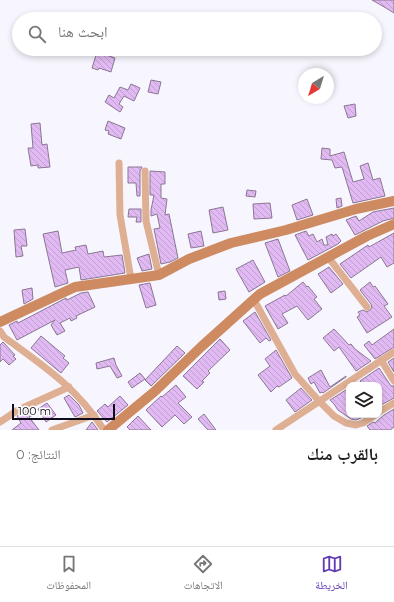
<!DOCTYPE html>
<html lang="ar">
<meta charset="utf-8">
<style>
:root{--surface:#fff;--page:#f2f2f2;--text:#222;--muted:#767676;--line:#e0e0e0;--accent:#603bb3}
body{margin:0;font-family:Montserrat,"Noto Naskh Arabic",sans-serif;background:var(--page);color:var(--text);direction:rtl}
.controls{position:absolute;right:12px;bottom:12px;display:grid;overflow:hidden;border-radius:8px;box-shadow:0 2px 6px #0003}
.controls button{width:36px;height:36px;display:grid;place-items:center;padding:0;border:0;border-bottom:1px solid var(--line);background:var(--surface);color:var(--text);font:20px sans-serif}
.compass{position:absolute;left:298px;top:68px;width:36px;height:36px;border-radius:50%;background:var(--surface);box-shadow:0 2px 6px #0003;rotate:218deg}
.scale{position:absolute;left:12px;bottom:10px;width:103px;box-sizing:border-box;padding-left:4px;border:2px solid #0f0d19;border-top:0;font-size:11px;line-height:14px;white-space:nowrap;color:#0f0d19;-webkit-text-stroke:3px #fff;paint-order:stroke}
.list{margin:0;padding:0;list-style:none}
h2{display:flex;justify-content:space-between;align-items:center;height:52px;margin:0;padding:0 16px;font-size:17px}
h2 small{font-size:13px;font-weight:400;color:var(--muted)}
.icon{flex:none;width:22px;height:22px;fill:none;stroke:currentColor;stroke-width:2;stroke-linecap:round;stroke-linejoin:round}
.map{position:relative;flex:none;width:394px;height:430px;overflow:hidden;direction:ltr}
.search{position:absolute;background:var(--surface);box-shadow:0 2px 6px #0003;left:12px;right:12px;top:12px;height:44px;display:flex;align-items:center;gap:10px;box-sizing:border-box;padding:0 14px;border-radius:22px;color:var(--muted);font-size:15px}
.sheet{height:116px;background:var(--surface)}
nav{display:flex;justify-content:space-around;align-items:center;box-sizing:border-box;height:56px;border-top:1px solid var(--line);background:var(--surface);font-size:11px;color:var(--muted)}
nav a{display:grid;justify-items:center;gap:2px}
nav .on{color:var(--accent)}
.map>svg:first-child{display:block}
.building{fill:url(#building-back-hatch);stroke:#8b7693}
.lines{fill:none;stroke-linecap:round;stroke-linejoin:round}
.street{stroke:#deaf93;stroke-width:7}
.secondary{stroke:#ce8a61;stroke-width:10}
</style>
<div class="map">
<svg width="394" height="430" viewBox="0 0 394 430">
<defs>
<pattern id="building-back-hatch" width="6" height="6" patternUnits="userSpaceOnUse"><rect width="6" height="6" fill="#e2baf3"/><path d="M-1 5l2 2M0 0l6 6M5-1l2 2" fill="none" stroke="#c19fd0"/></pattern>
</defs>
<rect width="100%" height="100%" fill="#f7f6fe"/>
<g class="building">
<path d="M 372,0 L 394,0 L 394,13 L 386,8 Z"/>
<path d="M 97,52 L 115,58 L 111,72 L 99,68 L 98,70 L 92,68 Z"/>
<path d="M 151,80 L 161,82 L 158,94 L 148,92 Z"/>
<path d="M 131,84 L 140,88 L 134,101 L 124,96 L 119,104 L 123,107 L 120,112 L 105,102 L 109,95 L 114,98 L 120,87 L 128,90 Z"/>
<path d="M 355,104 L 356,116 L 348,118 L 344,106 Z"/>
<path d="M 108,121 L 125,128 L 121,139 L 108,134 L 109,131 L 105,130 Z"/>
<path d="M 40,123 L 42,145 L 47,144 L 50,167 L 38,168 L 38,165 L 31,166 L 28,148 L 33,148 L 31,124 Z"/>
<path d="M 322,148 L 330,149 L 330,156 L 344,152 L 353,182 L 364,179 L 360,166 L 368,163 L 373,180 L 380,178 L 385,196 L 353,203 L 342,167 L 335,168 L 332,160 L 321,159 Z"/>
<path d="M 128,167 L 142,167 L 140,171 L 140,196 L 137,196 L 136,183 L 128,183 Z"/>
<path d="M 150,171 L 165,172 L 165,184 L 161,184 L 161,198 L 167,199 L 165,215 L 169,214 L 178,258 L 170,262 L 161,264 L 154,229 L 160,228 L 157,214 L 151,216 L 151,210 L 154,195 L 150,195 Z"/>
<path d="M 247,190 L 256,191 L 255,197 L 246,196 Z"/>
<path d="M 341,198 L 342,206 L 337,208 L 336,199 Z"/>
<path d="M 307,199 L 313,215 L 297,220 L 292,205 Z"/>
<path d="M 270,203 L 272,218 L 254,219 L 253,204 Z"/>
<path d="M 223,207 L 228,230 L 213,233 L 209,210 Z"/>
<path d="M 394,208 L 394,218 L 383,221 L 355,235 L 346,220 L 356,216 L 359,221 L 373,212 Z"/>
<path d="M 129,209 L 141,209 L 141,222 L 136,222 L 137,217 L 128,217 Z"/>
<path d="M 25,229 L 27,246 L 21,246 L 23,256 L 16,257 L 14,230 Z"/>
<path d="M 58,231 L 62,253 L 76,250 L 75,247 L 86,245 L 88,254 L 103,251 L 104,257 L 122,255 L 125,273 L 81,280 L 79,267 L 65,270 L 68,283 L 55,287 L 43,234 Z"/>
<path d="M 201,231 L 204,246 L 191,248 L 188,234 Z"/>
<path d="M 306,231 L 309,236 L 313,234 L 317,242 L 322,239 L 324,245 L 328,245 L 326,237 L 332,234 L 333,236 L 336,234 L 341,241 L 338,244 L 308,260 L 295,235 Z"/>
<path d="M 394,233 L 394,263 L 387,267 L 381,257 L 351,278 L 340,264 L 368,245 L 369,247 Z"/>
<path d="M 278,239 L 290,271 L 278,277 L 265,243 Z"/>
<path d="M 149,254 L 152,269 L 142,271 L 137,258 Z"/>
<path d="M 253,260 L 265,282 L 249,292 L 236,269 Z"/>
<path d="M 329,267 L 343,284 L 331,293 L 318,274 Z"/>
<path d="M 303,282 L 307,287 L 308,286 L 317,297 L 314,299 L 322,309 L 308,320 L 297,306 L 282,314 L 288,323 L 278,329 L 265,306 L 285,295 L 286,296 Z"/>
<path d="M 370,282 L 373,287 L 375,286 L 388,304 L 384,306 L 392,317 L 367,333 L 357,317 L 360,315 L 358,312 L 363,310 L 367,312 L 372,308 L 371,304 L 360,290 Z"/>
<path d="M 150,283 L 156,305 L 146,308 L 139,285 Z"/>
<path d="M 32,288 L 33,299 L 24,304 L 22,290 Z"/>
<path d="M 225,291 L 226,299 L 219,300 L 218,292 Z"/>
<path d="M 88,292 L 95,307 L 76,316 L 77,318 L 71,321 L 70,318 L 60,323 L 65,331 L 57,335 L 51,325 L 55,320 L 17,340 L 9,325 L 17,321 L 18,323 L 66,298 L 67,300 L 81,293 Z"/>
<path d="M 255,312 L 271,340 L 269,341 L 266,338 L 260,343 L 243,321 Z"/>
<path d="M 334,329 L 349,345 L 351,344 L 355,349 L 371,361 L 356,371 L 339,347 L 334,351 L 323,338 Z"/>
<path d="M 394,329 L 394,347 L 375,359 L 364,345 L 369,341 L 372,345 Z"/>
<path d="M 41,336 L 65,356 L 63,358 L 69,363 L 61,373 L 31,348 Z"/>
<path d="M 220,339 L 230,350 L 208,371 L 210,373 L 202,381 L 204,382 L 197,389 L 183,376 Z"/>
<path d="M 3,342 L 15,355 L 13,356 L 16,359 L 9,365 L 3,359 L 0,362 L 0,345 Z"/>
<path d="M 177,346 L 185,353 L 151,386 L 145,380 Z"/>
<path d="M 276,350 L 292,378 L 279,387 L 277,386 L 271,392 L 258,375 L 270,366 L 265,359 Z"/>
<path d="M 114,358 L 116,365 L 122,376 L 117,378 L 110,366 L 97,369 L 96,363 Z"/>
<path d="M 394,358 L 394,372 L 388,362 Z"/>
<path d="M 379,368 L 391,386 L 394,386 L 394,398 L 379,406 L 379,385 L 363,385 L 360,381 Z"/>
<path d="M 321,370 L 330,387 L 346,376 L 346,377 L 323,393 L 322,392 L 320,393 L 314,382 L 311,384 L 308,378 Z"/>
<path d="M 140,373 L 145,379 L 132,388 L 128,382 Z"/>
<path d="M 176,385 L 186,397 L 178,403 L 192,417 L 184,424 L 175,415 L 162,427 L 146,410 L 161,396 L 162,397 Z"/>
<path d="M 301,388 L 312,400 L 295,412 L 286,400 Z"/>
<path d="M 349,388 L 349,415 L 366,415 L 361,418 L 356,420 L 351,419 L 338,410 L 334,404 L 330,400 Z"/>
<path d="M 69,395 L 79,405 L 83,413 L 75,417 L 64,398 Z"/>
<path d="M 120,396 L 128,405 L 107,422 L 97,411 L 105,404 L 108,407 Z"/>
<path d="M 47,403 L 56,415 L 46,422 L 38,409 Z"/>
<path d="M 394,409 L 394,427 L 390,430 L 370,430 L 367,426 L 373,422 L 375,423 L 384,415 Z"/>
<path d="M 30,410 L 33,415 L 29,417 L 39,430 L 12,430 L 21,423 L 17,416 Z"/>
<path d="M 204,414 L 216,430 L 208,430 L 198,419 Z"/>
<path d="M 138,416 L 151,430 L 130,430 L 127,427 Z"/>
<path d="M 92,422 L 98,430 L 86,430 Z"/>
</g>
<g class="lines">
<g class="street">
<path d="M 119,163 L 120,215 L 131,279"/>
<path d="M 145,171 L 146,221 L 159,275"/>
<path d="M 328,257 L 367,307"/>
<path d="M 254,300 L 295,374 L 319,401 L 334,416 L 346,423 L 356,425 L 363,423 L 375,415"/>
<path d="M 0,331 L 4,337 C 45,367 76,387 104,430"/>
<path d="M 381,360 L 394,381"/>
<path d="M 379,412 L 394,403"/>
<path d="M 0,422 L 18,410 L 69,387"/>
<path d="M 52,430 L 94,415"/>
<path d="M 276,430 L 394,352"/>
</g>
<g class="secondary">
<path d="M 0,322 L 75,287 L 159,275 L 189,259 L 231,243 L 286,230 L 356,209 L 394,201"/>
<path d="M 108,430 L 154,392 L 201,347 L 260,294 L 367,236 L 394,224"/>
</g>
</g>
</svg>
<div class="controls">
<button><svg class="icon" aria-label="layers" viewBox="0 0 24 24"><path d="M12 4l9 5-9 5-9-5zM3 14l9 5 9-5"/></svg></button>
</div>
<svg class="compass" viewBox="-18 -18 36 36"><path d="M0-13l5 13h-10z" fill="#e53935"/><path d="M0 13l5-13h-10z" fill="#767676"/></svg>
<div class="scale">100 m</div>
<div class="search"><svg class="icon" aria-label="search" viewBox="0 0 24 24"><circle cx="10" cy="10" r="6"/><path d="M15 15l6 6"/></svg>ابحث هنا</div>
</div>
<section class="sheet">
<h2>بالقرب منك<small>النتائج: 0</small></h2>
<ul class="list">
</ul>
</section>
<nav>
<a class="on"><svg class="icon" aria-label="map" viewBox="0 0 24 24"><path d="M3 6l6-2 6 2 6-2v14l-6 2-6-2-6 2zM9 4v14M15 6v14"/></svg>الخريطة</a>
<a><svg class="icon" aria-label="directions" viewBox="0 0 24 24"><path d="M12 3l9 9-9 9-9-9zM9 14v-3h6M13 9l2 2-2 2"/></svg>الاتجاهات</a>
<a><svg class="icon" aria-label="saved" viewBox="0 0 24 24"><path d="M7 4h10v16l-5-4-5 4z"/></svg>المحفوظات</a>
</nav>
